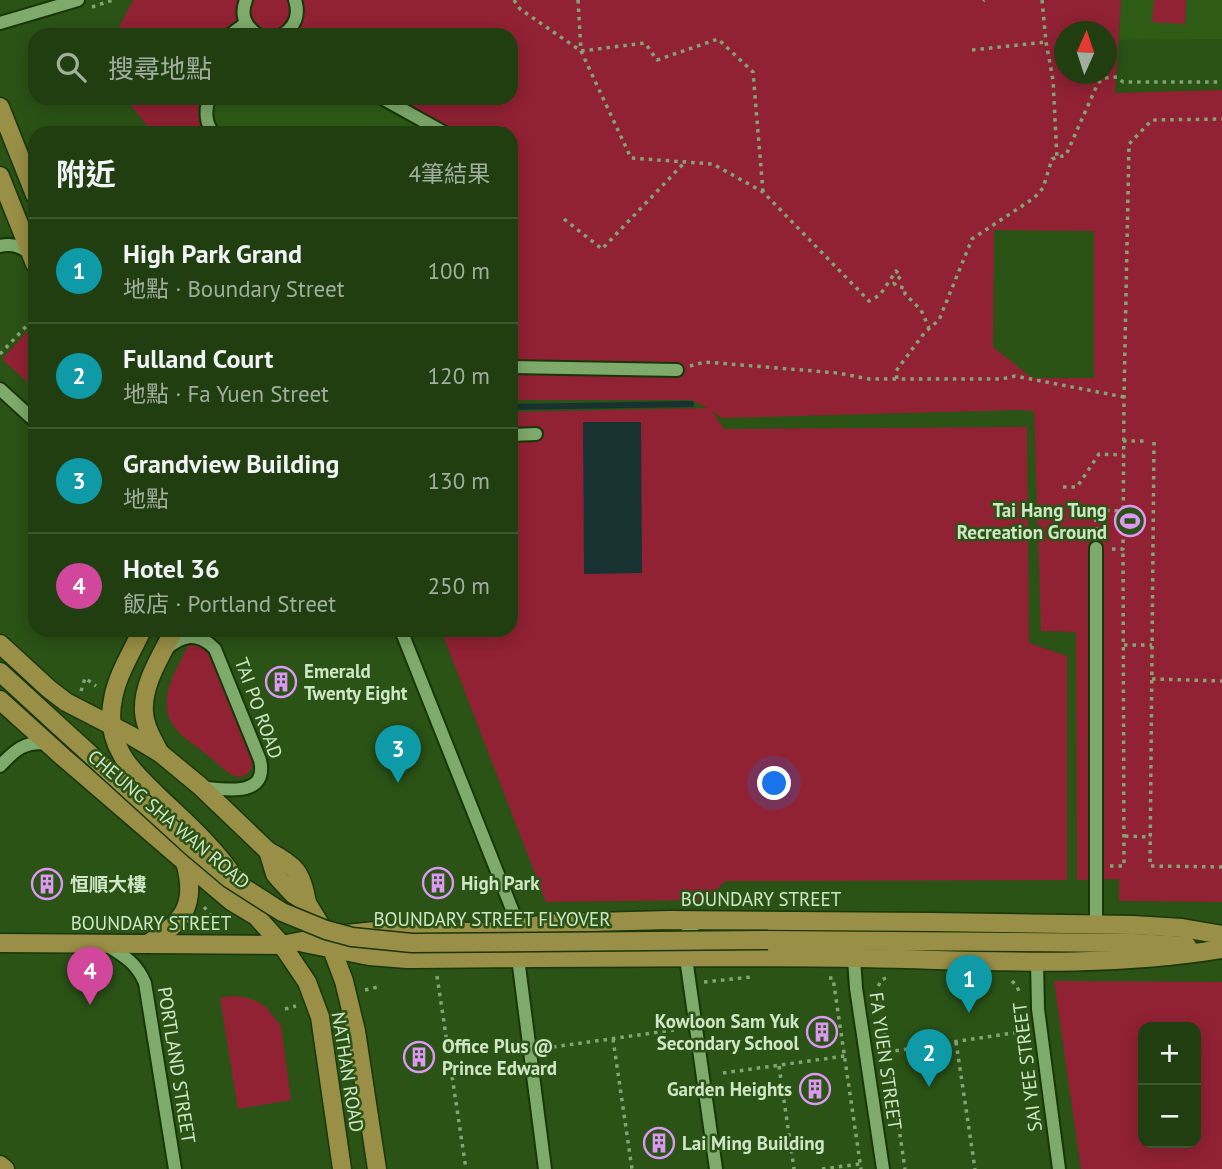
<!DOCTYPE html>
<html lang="zh-TW">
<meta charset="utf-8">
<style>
:root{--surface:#203e10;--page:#284519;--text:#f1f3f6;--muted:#a2ae9f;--line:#3d5730;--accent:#8bbbb9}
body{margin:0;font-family:"PT Sans","Noto Sans TC",sans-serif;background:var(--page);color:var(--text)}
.controls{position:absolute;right:21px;bottom:21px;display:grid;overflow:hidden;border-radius:14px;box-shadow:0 4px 18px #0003}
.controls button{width:63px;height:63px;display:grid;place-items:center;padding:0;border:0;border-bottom:2px solid var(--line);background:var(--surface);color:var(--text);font:35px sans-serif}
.compass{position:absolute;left:1054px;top:21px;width:63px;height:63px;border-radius:50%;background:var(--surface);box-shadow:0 4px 18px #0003;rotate:3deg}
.you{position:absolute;left:775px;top:784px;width:24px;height:24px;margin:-18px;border:5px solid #fff;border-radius:50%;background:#1a73e8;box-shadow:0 0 0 10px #1a73e833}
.badge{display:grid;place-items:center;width:46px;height:46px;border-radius:50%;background:var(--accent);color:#fff;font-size:23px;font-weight:700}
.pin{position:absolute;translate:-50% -58px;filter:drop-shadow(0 2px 4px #0008)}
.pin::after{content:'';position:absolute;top:37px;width:24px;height:21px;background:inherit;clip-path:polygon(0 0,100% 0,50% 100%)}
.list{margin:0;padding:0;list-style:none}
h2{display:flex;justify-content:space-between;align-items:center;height:91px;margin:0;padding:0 28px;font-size:30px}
h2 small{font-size:23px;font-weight:400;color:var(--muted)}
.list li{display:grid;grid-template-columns:46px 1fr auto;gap:21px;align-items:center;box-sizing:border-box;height:105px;padding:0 28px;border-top:2px solid var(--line)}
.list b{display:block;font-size:26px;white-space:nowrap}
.list p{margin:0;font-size:23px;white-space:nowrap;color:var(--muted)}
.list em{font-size:23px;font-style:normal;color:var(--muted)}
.icon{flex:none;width:38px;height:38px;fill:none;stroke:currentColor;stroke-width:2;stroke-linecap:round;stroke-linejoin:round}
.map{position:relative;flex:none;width:1222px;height:1169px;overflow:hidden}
.search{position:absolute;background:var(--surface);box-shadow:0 4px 18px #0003;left:28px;top:28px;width:490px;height:77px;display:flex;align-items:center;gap:18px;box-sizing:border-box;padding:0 24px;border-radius:21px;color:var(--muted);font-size:26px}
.panel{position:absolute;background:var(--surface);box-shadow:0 4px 18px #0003;left:28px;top:126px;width:490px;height:511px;border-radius:21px}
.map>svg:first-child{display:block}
.built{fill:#2f5c17}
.green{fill:#912234;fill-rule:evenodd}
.water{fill:#183232}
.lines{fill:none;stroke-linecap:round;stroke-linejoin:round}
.stream{stroke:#183232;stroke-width:6}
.minor-casing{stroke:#183607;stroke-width:16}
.major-casing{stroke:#183607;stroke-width:21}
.path{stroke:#84a476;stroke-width:3.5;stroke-dasharray:3.5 5;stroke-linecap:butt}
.minor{stroke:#7eaa6b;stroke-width:12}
.major{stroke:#9a8f46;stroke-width:18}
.major-bridge-casing{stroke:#183607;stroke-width:21;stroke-linecap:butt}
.major-bridge{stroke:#9a8f46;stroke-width:18}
.labels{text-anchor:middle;stroke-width:5;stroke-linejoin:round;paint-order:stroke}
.poi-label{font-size:19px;font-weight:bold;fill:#cfe7c6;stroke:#2b5316;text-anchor:start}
.street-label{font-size:19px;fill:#cfe7c6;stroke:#2b5316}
</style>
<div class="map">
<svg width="1222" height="1169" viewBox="0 0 1222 1169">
<rect width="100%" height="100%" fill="#2b5316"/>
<g class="built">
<path d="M 1121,0 L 1222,0 L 1222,39 L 1119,40 Z"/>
<path d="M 194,98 L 421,98 L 475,133 L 176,133 Z"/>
</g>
<g class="green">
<path d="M 133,0 L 1121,0 L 1115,93 L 1222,90 L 1222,902 L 1119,901 L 1119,879 L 1077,880 L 1076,632 L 1041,631 L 1034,411 L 1021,410 L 722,418 L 712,411 L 724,429 L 1027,427 L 1029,643 L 1067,656 L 1067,880 L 726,881 L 705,900 L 546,902 L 441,630 L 511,630 L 511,412 L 708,408 L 691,400 L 511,400 L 511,133 L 447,133 L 384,98 L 511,98 L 511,35 L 271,35 L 239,19 L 231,35 L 115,35 ZM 1064,32 L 1106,32 L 1106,74 L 1064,74 ZM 994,230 L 1094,231 L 1094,378 L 1032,378 L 993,347 Z"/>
<path d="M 1154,0 L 1186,0 L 1185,24 L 1152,22 Z"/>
<path d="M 125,98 L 201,98 C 195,110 199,123 206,133 L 153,133 Z"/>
<path d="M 34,324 L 35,326 L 35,389 L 2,359 Z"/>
<path d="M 191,645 L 201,647 L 210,655 L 252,761 C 253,769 249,774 242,777 C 229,777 220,765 210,757 C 199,748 185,740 176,729 C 154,703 176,671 188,646 Z"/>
<path d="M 1054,981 L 1222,982 L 1222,1169 L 1081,1169 ZM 1196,1027 L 1196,1143 L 1143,1143 L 1143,1027 Z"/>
<path d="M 232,996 L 244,997 L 256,1001 L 266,1007 L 281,1026 L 291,1100 L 238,1109 L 220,998 Z"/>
</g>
<path class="water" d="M 583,422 L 641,422 L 642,573 L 584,574 Z"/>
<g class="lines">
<path class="stream" d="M 511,407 L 691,404"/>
<g class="minor-casing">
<g id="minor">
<path d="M 246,0 C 240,15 245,26 258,35"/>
<path d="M 0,23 L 78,0"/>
<path d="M 230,35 L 246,23"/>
<path d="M 282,35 C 295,27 300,15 295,0"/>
<path d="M 209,98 C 205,111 205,122 213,133"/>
<path d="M 382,98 L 445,133"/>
<path d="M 0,246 C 12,243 22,246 31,255"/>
<path d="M 511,367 L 677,370"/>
<path d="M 0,389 L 35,421"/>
<path d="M 511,435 L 536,434"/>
<path d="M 401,630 L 519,927"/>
<path d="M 165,650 C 182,635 198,631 215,649 L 260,760 C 269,799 222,789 200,787"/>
<path d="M 0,766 C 14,751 25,740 48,744"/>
<path d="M 702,921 C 691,925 685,933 684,944 L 716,1169"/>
<path d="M 1096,924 L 1096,548"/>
<path d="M 105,944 C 124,956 136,962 145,983 L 175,1169"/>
<path d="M 518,958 L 545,1169"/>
<path d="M 854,958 L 856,988 L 883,1169"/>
<path d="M 1037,961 L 1038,1009 L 1059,1169"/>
</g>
</g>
<g class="major-casing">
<g id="major">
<path d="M 0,107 L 35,195"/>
<path d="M 0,176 L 35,264"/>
<path d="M 142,630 C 132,652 117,675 113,699 C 109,718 112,738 122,755 C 131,771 145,783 157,795 C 184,821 213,846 234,877"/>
<path d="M 0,644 L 49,689 L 66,702 L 130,735 L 160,753 L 200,786 L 268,851 L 275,874 L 280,880 L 293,894 L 307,903 L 327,936 L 344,981 L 356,1031 L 377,1169"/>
<path d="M 0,672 L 59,726"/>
<path d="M 0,700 L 63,757 L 185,862 L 231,901 L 256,916 L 282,945 L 307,982 L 320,1017 L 342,1169"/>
<path d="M 160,753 C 153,740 145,727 144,712 C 142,684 162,654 174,630"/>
<path d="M 268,851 C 295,865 302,872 307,903"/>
<path d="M 768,940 L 1134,943 L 1187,946"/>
<path d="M 0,943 L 282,945 L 327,936 L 375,931 L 487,932 L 556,923 L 669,920 L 933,922 L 1133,925 L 1182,928 L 1222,935"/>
<path d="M 304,943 L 369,956 L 407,959 C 557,958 707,956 857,958 C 978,960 1102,969 1222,949"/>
<path d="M 147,944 C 184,923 197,904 185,862"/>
<path d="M 0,1165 L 5,1169"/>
</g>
</g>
<g class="path">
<path d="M 514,0 L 520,9 L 581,51 L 645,43 L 657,60 L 718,39 L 753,72 L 763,192"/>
<path d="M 578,0 L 581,51 L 631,158 L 713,164 L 763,192 L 869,301 L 880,295 L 896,271 L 901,276 L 894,283 L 896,286 L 905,288 L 905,294 L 921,310 L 929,328"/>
<path d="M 1042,0 L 1046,42 L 1053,80 L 1057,158"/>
<path d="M 983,1 L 984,0"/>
<path d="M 92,7 L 113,0"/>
<path d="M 972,50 L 1046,42"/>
<path d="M 564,219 L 602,249 L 685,162"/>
<path d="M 0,354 L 35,317"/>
<path d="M 690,366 L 705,362 L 838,373 L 869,379 L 897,379"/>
<path d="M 1124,397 L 1015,376 L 1002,379 L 897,379 L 896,371 L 925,332 L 939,320 L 972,239 L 1034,198 L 1043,188 L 1052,159 L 1066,155 L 1098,83 L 1105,78 L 1117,77 L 1123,82 L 1222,82"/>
<path d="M 1123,441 L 1144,441"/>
<path d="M 1154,442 L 1150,866 L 1222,867"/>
<path d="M 1063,487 L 1077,487 L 1099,454 L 1123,455"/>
<path d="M 1089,510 L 1123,511"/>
<path d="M 1096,510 L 1096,533"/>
<path d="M 1112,549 L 1123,549 L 1124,397 L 1129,144 L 1152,120 L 1222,119"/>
<path d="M 1124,645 L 1152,645"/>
<path d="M 1152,679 L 1222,681"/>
<path d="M 81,691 L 85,678 L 96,686"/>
<path d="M 1125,836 L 1151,837"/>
<path d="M 1110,866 L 1124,866 L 1123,549"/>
<path d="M 204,907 L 217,923 L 217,926"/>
<path d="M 437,976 L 466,1169"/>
<path d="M 829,978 L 833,978 L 861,1169"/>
<path d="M 886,978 L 881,980 L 878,987 L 905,1169"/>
<path d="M 1012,981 L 1016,985 L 1021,995"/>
<path d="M 704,982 L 752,977"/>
<path d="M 365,990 L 378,987"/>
<path d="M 285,1009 L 296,1006"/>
<path d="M 613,1039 L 632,1169"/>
<path d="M 956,1042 L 975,1169"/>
<path d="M 553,1047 L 674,1030"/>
<path d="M 887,1052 L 1026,1031"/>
<path d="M 779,1066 L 794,1169"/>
<path d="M 723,1073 L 845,1056"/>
<path d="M 822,1169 L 860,1164"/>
</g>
<use href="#minor" class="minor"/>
<use href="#major" class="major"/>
<g class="major-bridge-casing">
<path id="major-bridge" d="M 59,726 L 192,847 L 230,879 L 282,912 L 326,930 L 352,937 L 412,943 L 768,940"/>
</g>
<use href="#major-bridge" class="major-bridge"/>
</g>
<defs>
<g id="stadium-ring" transform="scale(1.575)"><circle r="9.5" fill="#2b5316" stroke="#dc99f4" stroke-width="1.5"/><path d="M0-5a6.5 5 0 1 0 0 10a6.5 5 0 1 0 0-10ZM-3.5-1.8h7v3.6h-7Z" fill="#dc99f4"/></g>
<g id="building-ring" transform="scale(1.575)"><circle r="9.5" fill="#2b5316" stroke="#dc99f4" stroke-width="1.5"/><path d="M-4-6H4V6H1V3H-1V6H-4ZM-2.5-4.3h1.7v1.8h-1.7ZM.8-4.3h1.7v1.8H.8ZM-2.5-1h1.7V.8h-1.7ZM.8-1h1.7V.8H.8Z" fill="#dc99f4"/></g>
</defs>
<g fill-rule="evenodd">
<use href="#stadium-ring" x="1130" y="521"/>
<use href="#building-ring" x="281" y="682"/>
<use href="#building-ring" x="438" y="883"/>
<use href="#building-ring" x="47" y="884"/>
<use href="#building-ring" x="822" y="1032"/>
<use href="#building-ring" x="419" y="1057"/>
<use href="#building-ring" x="815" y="1089"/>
<use href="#building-ring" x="659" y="1143"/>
</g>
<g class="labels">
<g class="poi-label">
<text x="1107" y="517" text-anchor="end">Tai Hang Tung<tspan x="1107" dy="22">Recreation Ground</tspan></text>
<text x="304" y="678">Emerald<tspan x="304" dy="22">Twenty Eight</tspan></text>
<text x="461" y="890">High Park</text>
<text x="70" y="891">恒順大樓</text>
<text x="799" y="1028" text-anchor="end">Kowloon Sam Yuk<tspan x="799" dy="22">Secondary School</tspan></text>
<text x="442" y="1053">Office Plus @<tspan x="442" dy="22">Prince Edward</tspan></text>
<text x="792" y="1096" text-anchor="end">Garden Heights</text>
<text x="682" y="1150">Lai Ming Building</text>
</g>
<g class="street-label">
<text transform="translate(259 708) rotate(70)" y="7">TAI PO ROAD</text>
<text transform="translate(169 819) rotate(40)" y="7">CHEUNG SHA WAN ROAD</text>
<text x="761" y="906">BOUNDARY STREET</text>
<text x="492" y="926">BOUNDARY STREET FLYOVER</text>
<text x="151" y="930">BOUNDARY STREET</text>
<text transform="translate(886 1061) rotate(82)" y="7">FA YUEN STREET</text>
<text transform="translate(177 1065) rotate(81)" y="7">PORTLAND STREET</text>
<text transform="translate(1027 1067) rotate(-97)" y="7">SAI YEE STREET</text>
<text transform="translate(348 1072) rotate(81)" y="7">NATHAN ROAD</text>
</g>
</g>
</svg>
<div class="controls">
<button>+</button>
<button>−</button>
</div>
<svg class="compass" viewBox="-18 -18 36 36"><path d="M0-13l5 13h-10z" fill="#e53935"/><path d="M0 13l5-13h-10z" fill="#a2ae9f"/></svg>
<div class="you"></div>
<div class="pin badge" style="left:969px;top:1013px;background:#0f9aa8">1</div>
<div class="pin badge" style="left:929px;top:1087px;background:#0f9aa8">2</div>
<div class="pin badge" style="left:398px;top:783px;background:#0f9aa8">3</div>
<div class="pin badge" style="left:90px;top:1005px;background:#d1479c">4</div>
<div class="search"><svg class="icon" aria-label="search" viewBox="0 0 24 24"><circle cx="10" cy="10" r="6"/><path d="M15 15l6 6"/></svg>搜尋地點</div>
<section class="panel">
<h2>附近<small>4筆結果</small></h2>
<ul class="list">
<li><span class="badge" style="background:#0f9aa8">1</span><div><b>High Park Grand</b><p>地點 · Boundary Street</p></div><em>100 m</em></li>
<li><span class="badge" style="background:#0f9aa8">2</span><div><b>Fulland Court</b><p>地點 · Fa Yuen Street</p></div><em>120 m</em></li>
<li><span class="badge" style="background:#0f9aa8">3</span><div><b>Grandview Building</b><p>地點</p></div><em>130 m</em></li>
<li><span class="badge" style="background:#d1479c">4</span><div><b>Hotel 36</b><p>飯店 · Portland Street</p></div><em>250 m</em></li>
</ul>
</section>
</div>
